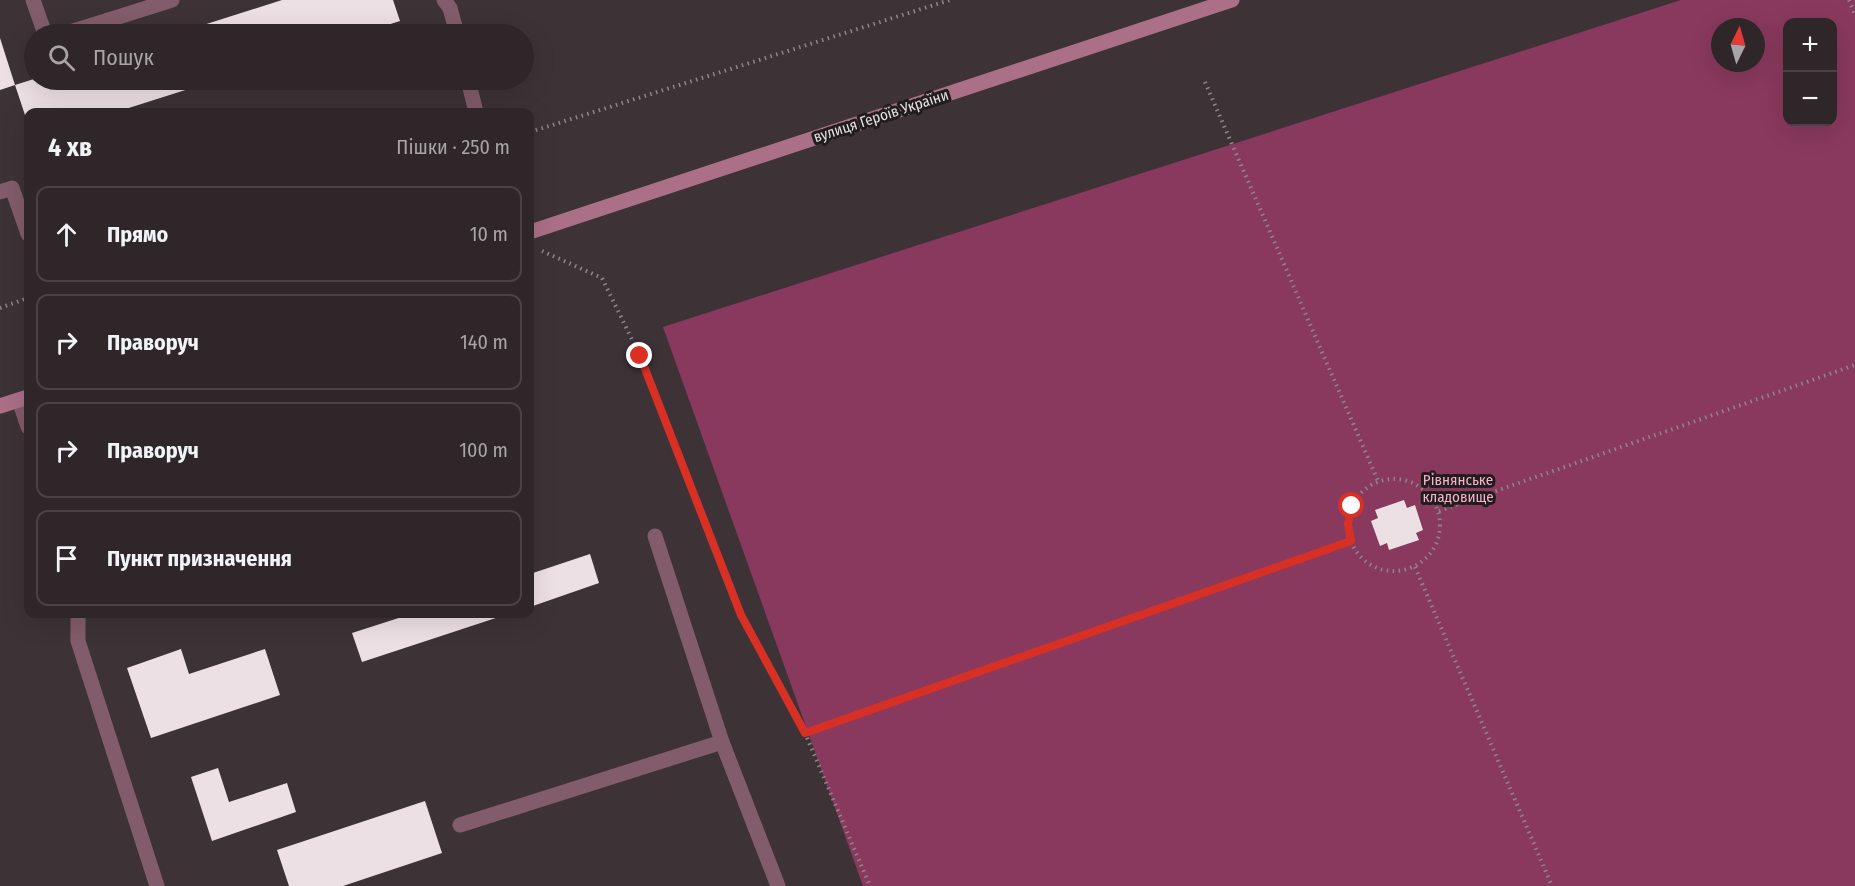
<!DOCTYPE html>
<html lang="uk">
<meta charset="utf-8">
<style>
:root{--surface:#2e2629;--page:#362e31;--text:#f1f3f6;--muted:#a7a5a8;--line:#494346}
body{margin:0;font-family:"Fira Sans Condensed",sans-serif;background:var(--page);color:var(--text)}
.controls{position:absolute;right:18px;top:18px;display:grid;overflow:hidden;border-radius:12px;box-shadow:0 6px 24px #0002}
.controls button{width:54px;height:54px;display:grid;place-items:center;padding:0;border:0;border-bottom:2px solid var(--line);background:var(--surface);color:var(--text);font:30px sans-serif}
.compass{position:absolute;left:1711px;top:18px;width:54px;height:54px;border-radius:50%;background:var(--surface);box-shadow:0 6px 24px #0002;rotate:5deg}
.stop{position:absolute;width:18px;height:18px;margin:-14px;border:4px solid #d93025;border-radius:50%;background:#fff}
.stop.end{background:#d93025;border-color:#fff;box-shadow:0 2px 6px #0008}
.list{margin:0;padding:0;list-style:none}
h2{display:flex;justify-content:space-between;align-items:center;height:78px;margin:0;padding:0 24px;font-size:26px}
h2 small{font-size:20px;font-weight:400;color:var(--muted)}
.list li{display:grid;grid-template-columns:39px 1fr auto;gap:18px;align-items:center;box-sizing:border-box;height:96px;margin:0 12px 12px;padding:0 12px;border:2px solid var(--line);border-radius:12px}
.list b{display:block;font-size:22px;white-space:nowrap}
.list em{font-size:20px;font-style:normal;color:var(--muted)}
.icon{flex:none;width:33px;height:33px;fill:none;stroke:currentColor;stroke-width:2;stroke-linecap:round;stroke-linejoin:round}
.map{position:relative;flex:none;width:1855px;height:886px;overflow:hidden}
.search{position:absolute;background:var(--surface);box-shadow:0 6px 24px #0002;left:24px;top:24px;width:510px;height:66px;display:flex;align-items:center;gap:15px;box-sizing:border-box;padding:0 21px;border-radius:33px;color:var(--muted);font-size:22px}
.panel{position:absolute;background:var(--surface);box-shadow:0 6px 24px #0002;left:24px;top:108px;width:510px;height:510px;border-radius:12px}
.map>svg:first-child{display:block}
.green{fill:#89395d;fill-rule:evenodd}
.building{fill:#ede0e5}
.lines{fill:none;stroke-linecap:round;stroke-linejoin:round}
.path{stroke:#8e8689;stroke-width:4;stroke-dasharray:1.5 4.5;stroke-linecap:butt}
.service{stroke:#825c6a;stroke-width:15}
.secondary{stroke:#ab6f87;stroke-width:15}
.route{stroke:#d93025;stroke-width:8}
.labels{text-anchor:middle;stroke-width:6;stroke-linejoin:round;paint-order:stroke}
.street-label{font-size:15px;fill:#e5dfe1;stroke:#211d1e}
.park-label{font-size:15px;fill:#f8b1cc;stroke:#211d1e}
</style>
<div class="map">
<svg width="1855" height="886" viewBox="0 0 1855 886">
<rect width="100%" height="100%" fill="#3d3337"/>
<path class="green" d="M 1681,0 L 1855,0 L 1855,886 L 863,886 L 663,327 ZM 1788,22 L 1832,22 L 1832,122 L 1788,122 ZM 1720,27 L 1756,27 L 1756,63 L 1720,63 Z"/>
<g class="building">
<path d="M 282,0 L 393,0 L 400,21 L 359,34 L 175,34 Z"/>
<path d="M 0,38 L 15,85 L 0,90 Z"/>
<path d="M 34,79 L 34,80 L 217,80 L 116,112 L 28,112 L 28,124 L 15,85 Z"/>
<path d="M 1404,500 L 1407,508 L 1415,505 L 1423,530 L 1416,533 L 1419,540 L 1389,550 L 1387,543 L 1380,546 L 1371,521 L 1378,518 L 1375,510 Z"/>
<path d="M 590,554 L 599,583 L 530,607 L 530,574 Z"/>
<path d="M 411,614 L 508,614 L 362,662 L 352,633 Z"/>
<path d="M 181,649 L 189,674 L 265,649 L 280,695 L 151,738 L 127,668 Z"/>
<path d="M 218,768 L 229,802 L 287,783 L 296,812 L 212,841 L 191,777 Z"/>
<path d="M 425,801 L 442,853 L 343,886 L 289,886 L 277,850 Z"/>
</g>
<g class="lines">
<g class="path">
<path d="M 1849,0 L 1855,14"/>
<path d="M 1205,82 L 1378,481"/>
<path d="M 530,132 L 950,0"/>
<path d="M 542,251 L 602,278 L 640,356 L 741,615 L 805,733 L 870,886"/>
<path d="M 0,308 L 28,298"/>
<circle cx="1394" cy="525" r="46"/>
<path d="M 1439,511 L 1855,365"/>
<path d="M 1415,567 L 1552,886"/>
<path d="M 805,733 L 1351,541"/>
</g>
<g class="service">
<path d="M 33,0 L 45,34"/>
<path d="M 444,0 L 450,8 L 457,34"/>
<path d="M 64,34 L 172,0"/>
<path d="M 468,80 L 476,112"/>
<path d="M 0,192 L 12,188 L 28,234"/>
<path d="M 19,400 L 28,427"/>
<path d="M 655,536 L 722,742 L 778,886"/>
<path d="M 78,614 L 78,641 L 157,886"/>
<path d="M 460,825 L 722,742"/>
</g>
<g class="secondary">
<path d="M 530,232 L 1232,0"/>
<path d="M 0,406 L 28,397"/>
</g>
</g>
<g class="lines">
<path class="route" d="M 640,356 L 741,615 L 805,733 L 1351,541 L 1348,524 L 1352,506"/>
</g>
<g class="labels">
<g class="street-label">
<text transform="translate(881 116) rotate(-18)" y="5">вулиця Героїв України</text>
</g>
<g class="park-label">
<text x="1458" y="485">Рівнянське<tspan x="1458" dy="17">кладовище</tspan></text>
</g>
</g>
</svg>
<div class="controls">
<button>+</button>
<button>−</button>
</div>
<svg class="compass" viewBox="-18 -18 36 36"><path d="M0-13l5 13h-10z" fill="#e53935"/><path d="M0 13l5-13h-10z" fill="#a7a5a8"/></svg>
<div class="stop" style="left:1352px;top:506px"></div>
<div class="stop end" style="left:640px;top:356px"></div>
<div class="search"><svg class="icon" aria-label="search" viewBox="0 0 24 24"><circle cx="10" cy="10" r="6"/><path d="M15 15l6 6"/></svg>Пошук</div>
<section class="panel">
<h2>4 хв<small>Пішки · 250 m</small></h2>
<ul class="list">
<li><svg class="icon" aria-label="ahead" viewBox="0 0 24 24"><path d="M12 20V5M6 11l6-6 6 6"/></svg><div><b>Прямо</b></div><em>10 m</em></li>
<li><svg class="icon" aria-label="right" viewBox="0 0 24 24"><path d="M7 20v-9h11M14 6l5 5-5 5"/></svg><div><b>Праворуч</b></div><em>140 m</em></li>
<li><svg class="icon" aria-label="right" viewBox="0 0 24 24"><path d="M7 20v-9h11M14 6l5 5-5 5"/></svg><div><b>Праворуч</b></div><em>100 m</em></li>
<li><svg class="icon" aria-label="arrive" viewBox="0 0 24 24"><path d="M6 21V4h12l-3 4 3 4H6"/></svg><div><b>Пункт призначення</b></div></li>
</ul>
</section>
</div>
